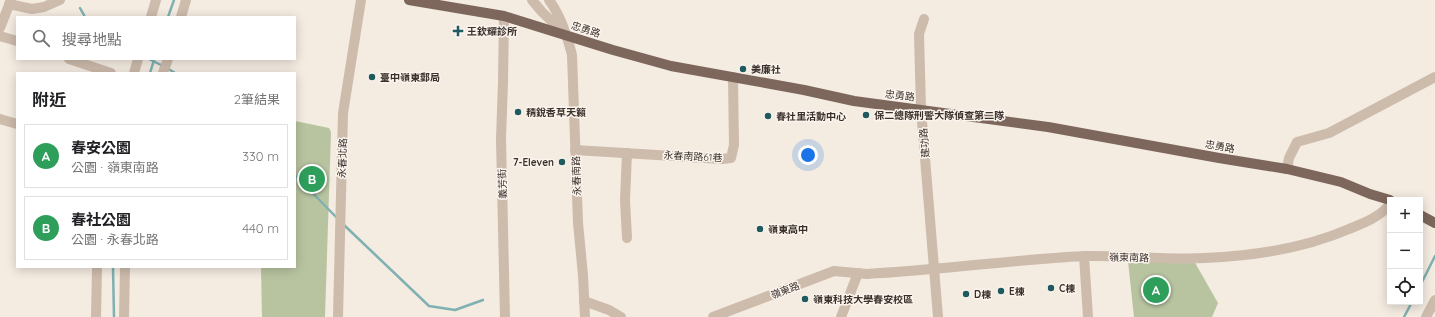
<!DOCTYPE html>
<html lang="zh-TW">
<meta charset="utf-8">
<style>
:root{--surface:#fff;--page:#f6f6f6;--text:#202124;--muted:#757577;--line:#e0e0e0;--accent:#1f5a5e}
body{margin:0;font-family:Quicksand,"Noto Sans TC",sans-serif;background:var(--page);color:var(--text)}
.controls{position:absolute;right:12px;bottom:12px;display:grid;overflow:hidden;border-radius:0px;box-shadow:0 2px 10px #0003}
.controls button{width:36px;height:36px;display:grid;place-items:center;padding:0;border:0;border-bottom:1px solid var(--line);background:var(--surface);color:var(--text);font:20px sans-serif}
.you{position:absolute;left:808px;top:155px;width:14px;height:14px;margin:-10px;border:3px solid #fff;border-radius:50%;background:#1a73e8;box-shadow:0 0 0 6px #1a73e833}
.badge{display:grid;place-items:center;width:26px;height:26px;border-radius:50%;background:var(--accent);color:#fff;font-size:13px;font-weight:700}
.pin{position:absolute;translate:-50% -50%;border:2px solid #fff;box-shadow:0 1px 4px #0006}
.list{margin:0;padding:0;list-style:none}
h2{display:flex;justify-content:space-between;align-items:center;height:52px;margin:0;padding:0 16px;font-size:17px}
h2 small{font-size:13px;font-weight:400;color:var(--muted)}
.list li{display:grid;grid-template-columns:26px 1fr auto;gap:12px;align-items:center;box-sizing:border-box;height:64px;margin:0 8px 8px;padding:0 8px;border:1px solid var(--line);border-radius:0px}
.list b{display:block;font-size:15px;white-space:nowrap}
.list p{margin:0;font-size:13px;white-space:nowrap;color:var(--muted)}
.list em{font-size:13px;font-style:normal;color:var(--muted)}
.icon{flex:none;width:22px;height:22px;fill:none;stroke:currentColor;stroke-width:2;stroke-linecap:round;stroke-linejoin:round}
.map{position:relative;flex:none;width:1435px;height:317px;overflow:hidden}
.search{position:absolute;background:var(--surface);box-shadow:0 2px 10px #0003;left:16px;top:16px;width:280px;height:44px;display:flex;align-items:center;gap:10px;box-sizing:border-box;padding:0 14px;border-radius:0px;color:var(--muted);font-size:15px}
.panel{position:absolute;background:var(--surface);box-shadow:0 2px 10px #0003;left:16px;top:72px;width:280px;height:196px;border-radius:0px}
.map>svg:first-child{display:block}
.green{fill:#b8c4a0}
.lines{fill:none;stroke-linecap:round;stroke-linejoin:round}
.stream{stroke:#7fb0b2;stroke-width:2.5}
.minor{stroke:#cdbbac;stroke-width:10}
.major{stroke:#7d675c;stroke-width:10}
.poi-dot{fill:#1f5a5e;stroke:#fbf5ee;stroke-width:1.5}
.labels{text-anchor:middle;stroke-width:3;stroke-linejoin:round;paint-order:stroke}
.street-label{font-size:10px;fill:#3b302b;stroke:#fbf5ee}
.poi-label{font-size:10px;font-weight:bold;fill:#3b302b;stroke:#fbf5ee;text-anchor:start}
</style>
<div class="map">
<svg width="1435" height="317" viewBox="0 0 1435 317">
<rect width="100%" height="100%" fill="#f4ebe1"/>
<g class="green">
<path d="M 295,121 L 329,128 L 331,132 L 325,317 L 262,317 L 261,267 L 295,267 Z"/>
<path d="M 1128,261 L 1194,261 L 1218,303 L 1212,317 L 1134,317 Z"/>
</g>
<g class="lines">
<g class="stream">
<path d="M 80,8 L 85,17"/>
<path d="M 168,17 L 174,0"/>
<path d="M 149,59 L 163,66"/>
<path d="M 167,68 L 175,73"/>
<path d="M 150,73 L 154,60"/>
<path d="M 295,175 L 338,219"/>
<path d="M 344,225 L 429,306 L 455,310 L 483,300"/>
<path d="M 113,267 L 114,317"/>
<path d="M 1420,286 L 1435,256"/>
<path d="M 1404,317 L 1412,302"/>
</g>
<g class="minor">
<path d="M 532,0 L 542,12 L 564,33"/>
<path d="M 549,0 C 561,16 567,35 572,55 L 578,223 L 583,275 L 585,317"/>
<path d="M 9,4 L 32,9 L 44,7 L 60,0"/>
<path d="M 504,16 L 503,82 L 501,139 L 505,317"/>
<path d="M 151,17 L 156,0"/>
<path d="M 181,17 L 186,0"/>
<path d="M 924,19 L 919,34 L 921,109 L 938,317"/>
<path d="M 0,28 L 11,0"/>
<path d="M 0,36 L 17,41"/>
<path d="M 69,59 L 111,73"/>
<path d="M 134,73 L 138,59"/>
<path d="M 163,73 L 168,59"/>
<path d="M 0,119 L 17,124"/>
<path d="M 575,150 L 722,159 L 731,158 L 734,145 L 733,77"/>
<path d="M 627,153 L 625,200 L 627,238"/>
<path d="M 1287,169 L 1289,158 L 1297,142 L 1329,133 L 1435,77"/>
<path d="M 1084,256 L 1088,317"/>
<path d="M 584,301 L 609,310 L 621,317"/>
<path d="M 96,317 L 97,267"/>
<path d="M 124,317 L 125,267"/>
<path d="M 338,317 L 343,113 L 361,0"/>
<path d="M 713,317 L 834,271 L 867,274 C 939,270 1011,260 1084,256 C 1124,255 1164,260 1205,258 C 1254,256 1303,249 1349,229 C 1364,223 1380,217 1390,204"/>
<path d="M 841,317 L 858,273"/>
<path d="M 1426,317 L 1435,300"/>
</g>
<g class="major">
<path d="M 409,0 L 504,16 L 613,50 L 671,66 L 804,90 L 854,101 L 1048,127 L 1219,158 L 1287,169 L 1341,182 L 1370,194 L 1390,200"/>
<path d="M 1420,215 L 1435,223"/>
</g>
</g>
<g class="poi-dot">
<path d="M456 25h4v4h4v4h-4v4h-4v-4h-4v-4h4z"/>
<circle cx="743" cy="69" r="4"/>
<circle cx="372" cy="77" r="4"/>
<circle cx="518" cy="112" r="4"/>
<circle cx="866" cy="115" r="4"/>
<circle cx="768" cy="116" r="4"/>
<circle cx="562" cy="162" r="4"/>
<circle cx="760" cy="229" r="4"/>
<circle cx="1051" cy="288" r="4"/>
<circle cx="1001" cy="291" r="4"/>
<circle cx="966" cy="294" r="4"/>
<circle cx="805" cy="299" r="4"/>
</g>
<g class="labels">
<g class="street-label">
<text transform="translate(586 29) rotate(18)" y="4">忠勇路</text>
<text transform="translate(900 95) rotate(7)" y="4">忠勇路</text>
<text transform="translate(924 143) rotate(-95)" y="4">建功路</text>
<text transform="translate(1220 146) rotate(10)" y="4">忠勇路</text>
<text transform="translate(693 156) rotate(3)" y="4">永春南路61巷</text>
<text transform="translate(342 158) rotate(-88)" y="4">永春北路</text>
<text transform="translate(576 176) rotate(-92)" y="4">永春南路</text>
<text transform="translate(502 184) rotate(-92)" y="4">義芳街</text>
<text transform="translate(1129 257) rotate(1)" y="4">嶺東南路</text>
<text transform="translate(785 290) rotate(-21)" y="4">嶺東路</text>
</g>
<g class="poi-label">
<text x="467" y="35">王欽耀診所</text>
<text x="751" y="73">美廉社</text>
<text x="380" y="81">臺中嶺東郵局</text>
<text x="526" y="116">精銳香草天籟</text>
<text x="874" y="119">保二總隊刑警大隊偵查第二隊</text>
<text x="776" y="120">春社里活動中心</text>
<text x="554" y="166" text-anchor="end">7-Eleven</text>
<text x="768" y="233">嶺東高中</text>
<text x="1059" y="292">C棟</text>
<text x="1009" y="295">E棟</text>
<text x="974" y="298">D棟</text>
<text x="813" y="303">嶺東科技大學春安校區</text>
</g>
</g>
</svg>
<div class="controls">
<button>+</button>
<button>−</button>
<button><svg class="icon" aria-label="locate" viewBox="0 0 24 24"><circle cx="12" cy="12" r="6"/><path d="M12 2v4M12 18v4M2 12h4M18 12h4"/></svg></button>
</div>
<div class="you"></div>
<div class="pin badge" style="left:1156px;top:290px;background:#2e9e5b">A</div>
<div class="pin badge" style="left:312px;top:179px;background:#2e9e5b">B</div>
<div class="search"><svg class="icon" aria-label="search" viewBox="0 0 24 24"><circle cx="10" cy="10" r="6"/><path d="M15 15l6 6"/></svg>搜尋地點</div>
<section class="panel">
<h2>附近<small>2筆結果</small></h2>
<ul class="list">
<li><span class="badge" style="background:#2e9e5b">A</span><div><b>春安公園</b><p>公園 · 嶺東南路</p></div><em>330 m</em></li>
<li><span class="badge" style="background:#2e9e5b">B</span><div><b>春社公園</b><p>公園 · 永春北路</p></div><em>440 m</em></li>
</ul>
</section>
</div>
